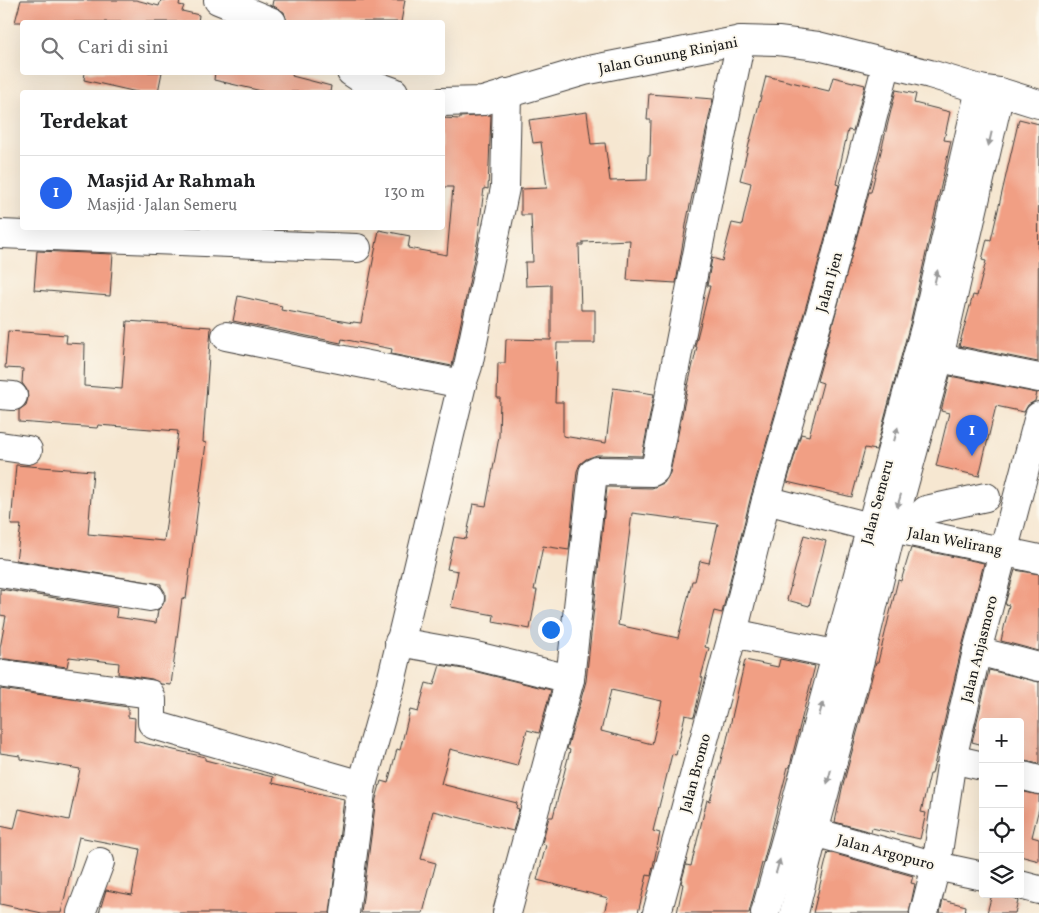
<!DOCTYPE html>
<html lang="id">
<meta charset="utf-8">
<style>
:root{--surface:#fff;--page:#f2f2f2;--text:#202124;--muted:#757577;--line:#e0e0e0;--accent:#2563eb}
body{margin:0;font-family:Vollkorn,serif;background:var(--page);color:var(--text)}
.controls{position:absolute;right:15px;bottom:15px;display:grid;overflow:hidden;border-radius:5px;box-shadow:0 5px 20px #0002}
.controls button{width:45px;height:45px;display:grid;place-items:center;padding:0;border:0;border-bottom:1px solid var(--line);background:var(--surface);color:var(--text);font:25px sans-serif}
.you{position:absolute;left:550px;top:629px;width:18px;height:18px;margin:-12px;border:4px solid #fff;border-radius:50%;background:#1a73e8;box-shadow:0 0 0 8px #1a73e833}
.badge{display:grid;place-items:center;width:32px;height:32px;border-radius:50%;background:var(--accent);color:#fff;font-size:16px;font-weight:700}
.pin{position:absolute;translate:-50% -41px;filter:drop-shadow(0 1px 2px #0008)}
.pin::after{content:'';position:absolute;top:26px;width:18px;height:15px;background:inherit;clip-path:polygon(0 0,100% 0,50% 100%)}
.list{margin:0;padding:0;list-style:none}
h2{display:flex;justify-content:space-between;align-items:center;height:65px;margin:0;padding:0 20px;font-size:21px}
h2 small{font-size:16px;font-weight:400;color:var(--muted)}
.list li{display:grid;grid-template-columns:32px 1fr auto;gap:15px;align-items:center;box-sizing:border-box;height:75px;padding:0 20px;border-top:1px solid var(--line)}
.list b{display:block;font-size:19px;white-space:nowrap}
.list p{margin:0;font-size:16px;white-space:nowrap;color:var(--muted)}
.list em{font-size:16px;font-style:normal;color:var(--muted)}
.icon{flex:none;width:28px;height:28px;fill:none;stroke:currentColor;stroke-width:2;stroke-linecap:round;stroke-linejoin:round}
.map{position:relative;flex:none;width:1039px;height:913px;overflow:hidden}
.search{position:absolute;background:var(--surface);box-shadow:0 5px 20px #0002;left:20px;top:20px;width:425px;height:55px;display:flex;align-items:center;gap:12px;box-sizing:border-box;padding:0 18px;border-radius:5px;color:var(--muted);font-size:19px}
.panel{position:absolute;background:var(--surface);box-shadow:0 5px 20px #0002;left:20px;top:90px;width:425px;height:140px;border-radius:5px}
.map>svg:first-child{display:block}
.building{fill:#f19f84;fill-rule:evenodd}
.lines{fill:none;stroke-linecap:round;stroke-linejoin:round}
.minor-casing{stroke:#3d3a37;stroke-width:30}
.minor{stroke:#fff;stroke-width:28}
.oneway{fill:#999}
.labels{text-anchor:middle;stroke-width:4;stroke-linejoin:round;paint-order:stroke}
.street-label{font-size:15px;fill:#1c1c1c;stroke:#fbf7ec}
</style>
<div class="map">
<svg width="1039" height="913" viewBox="0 0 1039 913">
<rect width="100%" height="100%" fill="#fbf7ec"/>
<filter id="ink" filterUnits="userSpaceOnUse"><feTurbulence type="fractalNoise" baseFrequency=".02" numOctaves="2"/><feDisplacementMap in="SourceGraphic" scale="10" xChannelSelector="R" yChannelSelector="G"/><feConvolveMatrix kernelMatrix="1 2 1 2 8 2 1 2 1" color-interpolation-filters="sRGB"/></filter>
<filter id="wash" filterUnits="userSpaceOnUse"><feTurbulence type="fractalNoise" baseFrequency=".0096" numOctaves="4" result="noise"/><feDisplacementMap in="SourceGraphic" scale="20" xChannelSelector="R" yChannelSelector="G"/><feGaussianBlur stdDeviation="1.12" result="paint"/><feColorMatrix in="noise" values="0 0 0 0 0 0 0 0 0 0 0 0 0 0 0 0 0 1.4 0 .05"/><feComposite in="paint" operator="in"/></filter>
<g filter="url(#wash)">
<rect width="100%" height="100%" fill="#f6e7d1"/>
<g id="blocks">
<g class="building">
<path d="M 21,0 L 136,0 L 159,6 L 161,0 L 180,0 L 179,5 L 184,6 L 182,11 L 199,15 L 198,22 L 15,22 Z"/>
<path d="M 273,0 L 405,0 L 401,22 L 287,22 L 284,12 L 272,5 Z"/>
<path d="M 85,72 L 162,72 L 158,92 L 137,92 L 84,80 Z"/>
<path d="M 215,72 L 293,72 L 292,76 L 331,86 L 330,92 L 266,92 L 214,80 Z"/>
<path d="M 766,76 L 829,91 L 833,77 L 865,85 L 853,131 L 848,130 L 836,184 L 839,185 L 815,275 L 751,496 L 722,613 L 714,611 L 705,647 L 709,648 L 701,677 L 703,678 L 694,717 L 685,715 L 676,755 L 672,754 L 653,831 L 660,833 L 651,876 L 647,875 L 638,913 L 604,913 L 608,898 L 537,880 L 546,845 L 542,843 L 549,817 L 553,817 L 570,750 L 567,749 L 586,681 L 607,487 L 652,488 L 664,483 L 670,473 L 687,390 L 697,347 L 695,346 L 710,286 L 707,286 L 712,258 L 722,261 L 732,223 L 742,225 L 751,183 L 740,180 ZM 632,513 L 718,524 L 709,563 L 700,561 L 695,581 L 692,581 L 678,638 L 618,625 ZM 611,690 L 662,701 L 652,744 L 601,731 Z"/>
<path d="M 896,90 L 916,94 L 914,103 L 950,112 L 944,140 L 951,141 L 911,320 L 876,450 L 865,448 L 852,497 L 787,482 L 801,434 L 809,436 L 823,383 L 817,381 L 869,192 L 871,192 Z"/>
<path d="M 649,94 L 713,99 L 687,219 L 676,283 L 627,280 L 630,240 L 583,242 L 583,245 L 579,245 L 581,310 L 595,310 L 595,343 L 557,343 L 555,402 L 563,402 L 563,436 L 606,443 L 613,388 L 654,394 L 642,456 L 597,455 L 586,459 L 580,464 L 577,471 L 569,550 L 543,546 L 534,590 L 537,590 L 530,629 L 493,622 L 494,615 L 451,607 L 458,571 L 447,569 L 454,537 L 466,539 L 473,504 L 486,506 L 499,437 L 500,398 L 497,398 L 498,363 L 505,363 L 506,339 L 551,340 L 551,285 L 526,286 L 525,262 L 533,262 L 531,215 L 521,215 L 521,189 L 547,188 L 541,142 L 533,143 L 529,120 L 587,112 L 591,144 L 605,143 L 610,181 L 647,180 L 648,156 L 650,156 L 651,120 L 647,120 Z"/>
<path d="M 491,115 L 488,189 L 484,188 L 478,239 L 452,366 L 391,354 L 392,349 L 342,339 L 341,343 L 233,321 L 238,296 L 282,306 L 281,310 L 353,323 L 353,322 L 361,323 L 379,230 L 410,236 L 408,248 L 447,255 L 453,187 L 442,187 L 442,118 L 460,119 L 460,117 Z"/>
<path d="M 1019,119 L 1039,124 L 1038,362 L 959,346 L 973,295 L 977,296 L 986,261 L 982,260 L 987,239 L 991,240 Z"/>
<path d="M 37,251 L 113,254 L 110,296 L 34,290 Z"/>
<path d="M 127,321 L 211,327 L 203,442 L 206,443 L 186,599 L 182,598 L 171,685 L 161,684 L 152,679 L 118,674 L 119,663 L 69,657 L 67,667 L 6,659 L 0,659 L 0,648 L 6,616 L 0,615 L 0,589 L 117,608 L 116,617 L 156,623 L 158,610 L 162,606 L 165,600 L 165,592 L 161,586 L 161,584 L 16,560 L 21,525 L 11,525 L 16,465 L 93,471 L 88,534 L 164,541 L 178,431 L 98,425 L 97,428 L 19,422 L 19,410 L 26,405 L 28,398 L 27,390 L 22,383 L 23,369 L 5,368 L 8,331 L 67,335 L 66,343 L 85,344 L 84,386 L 122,389 Z"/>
<path d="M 950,376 L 1037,393 L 1035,401 L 1028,405 L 1024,412 L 996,406 L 979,476 L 936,466 L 949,413 L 941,411 Z"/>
<path d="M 804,535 L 826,541 L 809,606 L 787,600 Z"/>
<path d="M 911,548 L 984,563 L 962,647 L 932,774 L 930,774 L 921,812 L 926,813 L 920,839 L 872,828 L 871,832 L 835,822 L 842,789 L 876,662 L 878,662 L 898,580 L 901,581 Z"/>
<path d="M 1015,570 L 1039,574 L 1039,651 L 1001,641 L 1009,605 L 1005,604 Z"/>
<path d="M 780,659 L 815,666 L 792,757 L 790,767 L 788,767 L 763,863 L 762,863 L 749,913 L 677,913 L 682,889 L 683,884 L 681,883 L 686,865 L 691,866 L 707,800 L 710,801 L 724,748 L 725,748 L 745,660 L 778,667 Z"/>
<path d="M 440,665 L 469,670 L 551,690 L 539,733 L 527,730 L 517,766 L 450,749 L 441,784 L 517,803 L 516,808 L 519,809 L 513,831 L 433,811 L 421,859 L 436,863 L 423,913 L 361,913 L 376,799 L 381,781 L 388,783 L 397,749 L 400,750 L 410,710 L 418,712 L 426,683 L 434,685 Z"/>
<path d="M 989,670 L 1039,682 L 1039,764 L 1020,760 L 1020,722 L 983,722 L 983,745 L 972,742 Z"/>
<path d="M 0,689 L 128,707 L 128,717 L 135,718 L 134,741 L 205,757 L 205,760 L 273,777 L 272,783 L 344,799 L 330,913 L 99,913 L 106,890 L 132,895 L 140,849 L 79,837 L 61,913 L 42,913 L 0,904 L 0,826 L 14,829 L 19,809 L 69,820 L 80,769 L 20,759 L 20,756 L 0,753 Z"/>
<path d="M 1020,791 L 1039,795 L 1039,808 L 1032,837 L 1039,839 L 1039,861 L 1020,856 Z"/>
<path d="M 828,852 L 913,876 L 911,883 L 915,884 L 909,913 L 813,913 Z"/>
<path d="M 992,894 L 1008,894 L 1018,901 L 1015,913 L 987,913 Z"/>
<path d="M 943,900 L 966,906 L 965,913 L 940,913 Z"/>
</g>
</g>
</g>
<g filter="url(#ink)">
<use href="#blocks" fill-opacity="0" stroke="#3d3a37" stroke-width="1"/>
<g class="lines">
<g class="minor-casing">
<g id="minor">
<path d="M 218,0 L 272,22"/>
<path d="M 351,72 L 366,82 L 394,92"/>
<path d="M 442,102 L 483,101 L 584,71 L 741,40 L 778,41 L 818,46 L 930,74 L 980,89 L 1000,92 L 1039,104"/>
<path d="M 0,234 L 357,248"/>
<path d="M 226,336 L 462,384"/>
<path d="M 939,358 L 1039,378"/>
<path d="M 0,395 L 13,396"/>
<path d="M 0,446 L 28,450"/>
<path d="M 766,500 L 870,527 L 892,528 L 1039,559"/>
<path d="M 917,533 L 922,514 L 926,510 L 986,497"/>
<path d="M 0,573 L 150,597"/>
<path d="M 733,633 L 854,658"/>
<path d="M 399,642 L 472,655 L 570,679"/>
<path d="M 977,651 L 1039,667"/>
<path d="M 4,674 L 150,694 L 152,700 L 152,723 L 154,725 L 362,785"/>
<path d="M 952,759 L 983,766"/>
<path d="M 1020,775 L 1039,780"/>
<path d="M 796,827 L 936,866 L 983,876"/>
<path d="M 1020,885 L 1039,890"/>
<path d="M 81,913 L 100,862"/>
<path d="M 345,913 L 362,785 L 390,686 L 462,384 L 468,366 L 505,188 L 507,93"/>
<path d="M 507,913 L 570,679 L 593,473 L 597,471 L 652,472 L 655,470 L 705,214 L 741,40"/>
<path d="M 657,913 L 733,633 L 766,500 L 830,279 L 887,63"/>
<path d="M 765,913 L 790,825 L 926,324 L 980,89"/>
<path d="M 794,913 L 814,832 L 860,660 L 892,528 L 939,358 L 1000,92"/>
<path d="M 924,913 L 936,866 L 952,759 L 977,651 L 1039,416"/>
</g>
</g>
<use href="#minor" class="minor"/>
</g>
<defs><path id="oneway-solid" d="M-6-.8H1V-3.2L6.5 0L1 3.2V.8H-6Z" transform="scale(1.25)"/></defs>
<g class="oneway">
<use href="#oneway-solid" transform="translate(990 139) rotate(103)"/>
<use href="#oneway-solid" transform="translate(936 277) rotate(-77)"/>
<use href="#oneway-solid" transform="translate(896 434) rotate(-75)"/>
<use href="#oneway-solid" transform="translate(899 501) rotate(106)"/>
<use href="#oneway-solid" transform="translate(821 709) rotate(-75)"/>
<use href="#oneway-solid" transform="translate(829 777) rotate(105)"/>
<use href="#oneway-solid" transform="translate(778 866) rotate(-74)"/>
</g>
</g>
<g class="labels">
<g class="street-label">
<text transform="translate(668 55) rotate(-11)" y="5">Jalan Gunung Rinjani</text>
<text transform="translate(829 282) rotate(-74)" y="5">Jalan Ijen</text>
<text transform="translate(877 502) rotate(-75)" y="5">Jalan Semeru</text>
<text transform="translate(955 541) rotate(11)" y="5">Jalan Welirang</text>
<text transform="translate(979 649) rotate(-76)" y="5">Jalan Anjasmoro</text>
<text transform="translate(695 773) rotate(-75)" y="5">Jalan Bromo</text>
<text transform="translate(886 852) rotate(15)" y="5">Jalan Argopuro</text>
</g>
</g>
</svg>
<div class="controls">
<button>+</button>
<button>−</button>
<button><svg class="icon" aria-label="locate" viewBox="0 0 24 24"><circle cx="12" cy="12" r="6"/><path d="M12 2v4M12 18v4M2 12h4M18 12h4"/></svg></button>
<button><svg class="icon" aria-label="layers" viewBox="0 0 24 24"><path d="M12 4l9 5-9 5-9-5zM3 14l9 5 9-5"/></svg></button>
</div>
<div class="you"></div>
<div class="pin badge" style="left:972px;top:456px">1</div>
<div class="search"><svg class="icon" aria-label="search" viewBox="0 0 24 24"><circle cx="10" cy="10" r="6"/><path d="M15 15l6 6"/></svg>Cari di sini</div>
<section class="panel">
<h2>Terdekat<small></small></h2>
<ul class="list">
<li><span class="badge">1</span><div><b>Masjid Ar Rahmah</b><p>Masjid · Jalan Semeru</p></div><em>130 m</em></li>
</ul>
</section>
</div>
